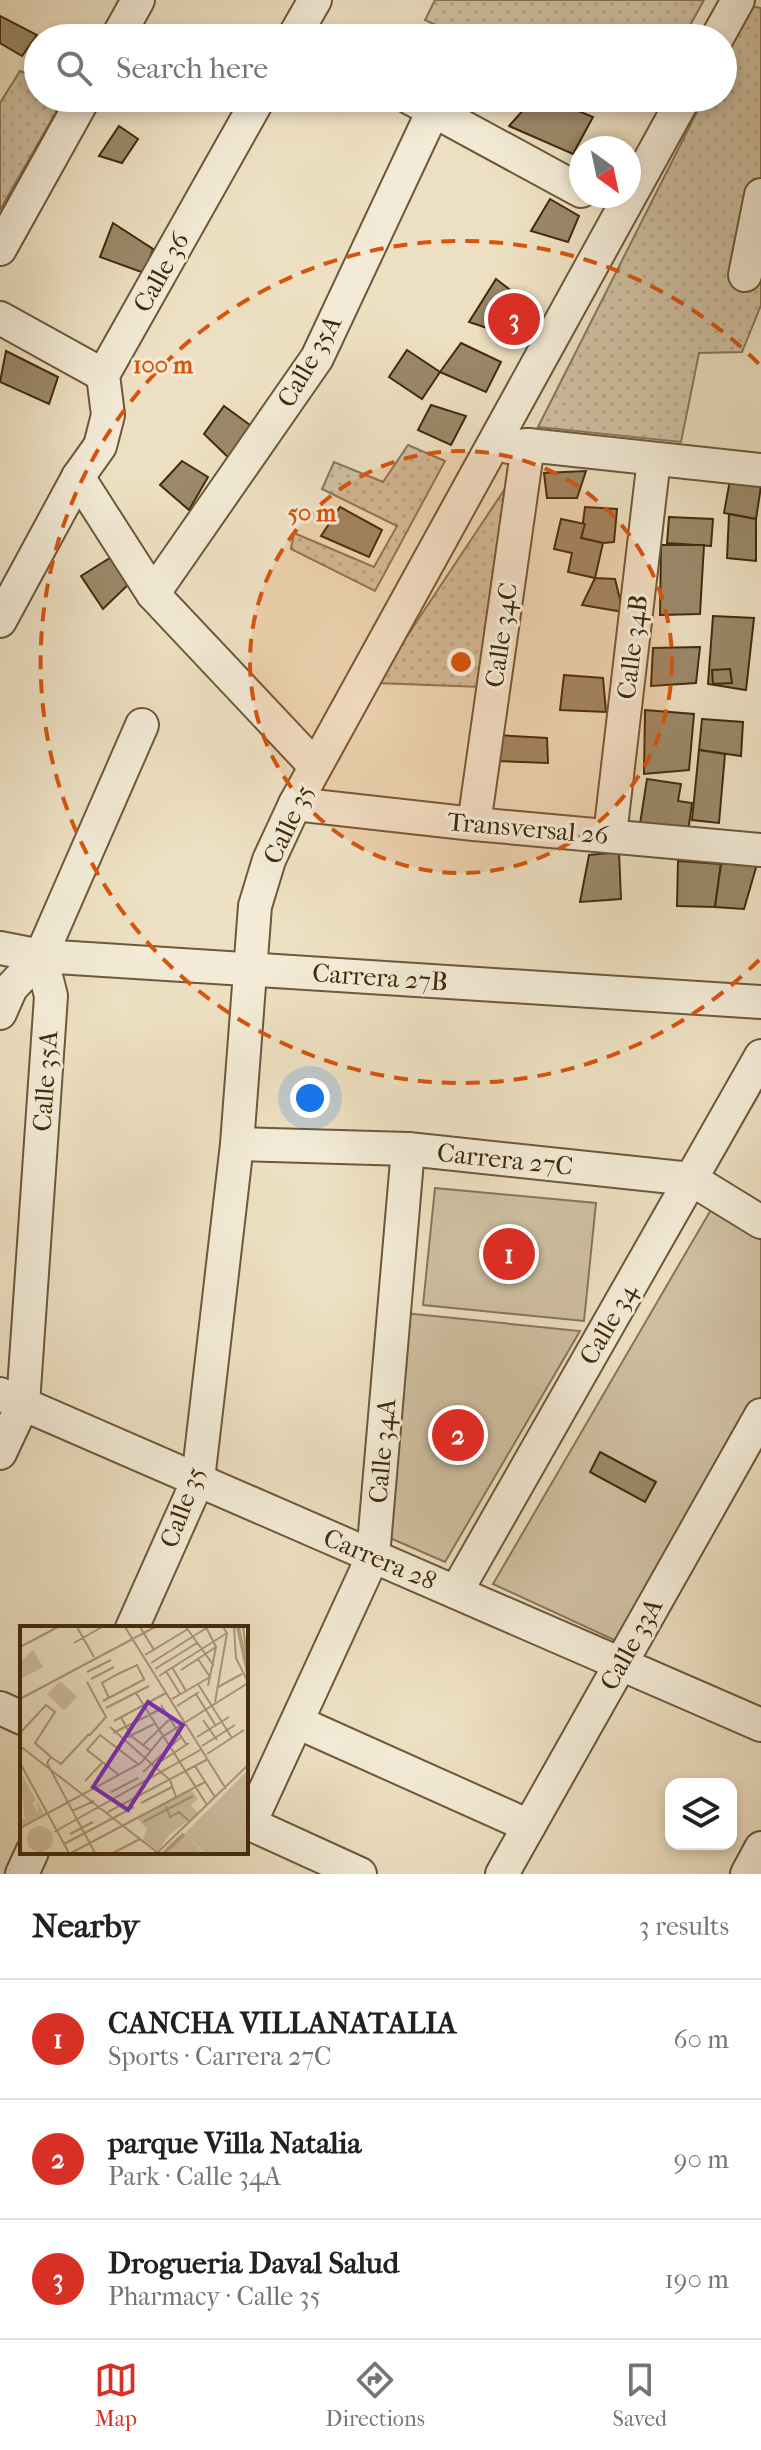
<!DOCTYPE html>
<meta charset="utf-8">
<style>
:root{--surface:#fff;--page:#f2f2f2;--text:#202124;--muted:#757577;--line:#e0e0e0;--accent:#d93025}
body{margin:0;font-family:"IM FELL French Canon",serif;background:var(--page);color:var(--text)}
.controls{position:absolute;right:24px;bottom:24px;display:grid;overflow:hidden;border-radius:16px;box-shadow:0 4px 12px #0003}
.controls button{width:72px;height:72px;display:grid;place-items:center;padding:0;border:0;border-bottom:2px solid var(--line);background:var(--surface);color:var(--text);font:40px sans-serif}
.compass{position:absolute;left:569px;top:136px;width:72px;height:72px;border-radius:50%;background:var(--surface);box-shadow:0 4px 12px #0003;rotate:147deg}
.you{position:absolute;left:310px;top:1098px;width:28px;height:28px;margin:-20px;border:6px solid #fff;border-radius:50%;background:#1a73e8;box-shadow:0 0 0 12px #1a73e833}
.badge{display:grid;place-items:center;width:52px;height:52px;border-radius:50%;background:var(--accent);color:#fff;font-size:26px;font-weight:700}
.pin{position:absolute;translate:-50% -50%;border:4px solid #fff;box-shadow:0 2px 8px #0006}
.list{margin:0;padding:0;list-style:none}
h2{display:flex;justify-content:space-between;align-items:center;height:104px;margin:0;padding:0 32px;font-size:34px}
h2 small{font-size:26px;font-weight:400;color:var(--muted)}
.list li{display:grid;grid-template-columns:52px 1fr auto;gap:24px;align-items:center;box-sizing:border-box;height:120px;padding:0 32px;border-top:2px solid var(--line)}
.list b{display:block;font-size:30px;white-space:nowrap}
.list p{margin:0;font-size:26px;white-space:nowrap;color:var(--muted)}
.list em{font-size:26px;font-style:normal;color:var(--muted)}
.icon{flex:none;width:44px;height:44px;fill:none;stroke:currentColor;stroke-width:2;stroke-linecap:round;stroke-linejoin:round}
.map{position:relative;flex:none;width:761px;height:1874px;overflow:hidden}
.search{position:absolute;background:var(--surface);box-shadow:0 4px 12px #0003;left:24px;right:24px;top:24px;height:88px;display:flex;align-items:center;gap:20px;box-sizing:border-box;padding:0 28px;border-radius:44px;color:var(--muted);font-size:30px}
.sheet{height:464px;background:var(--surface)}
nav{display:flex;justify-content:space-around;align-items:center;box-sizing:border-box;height:112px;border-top:2px solid var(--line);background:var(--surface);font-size:22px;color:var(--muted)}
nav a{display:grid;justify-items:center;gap:4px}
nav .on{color:var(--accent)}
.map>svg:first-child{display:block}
.grass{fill:url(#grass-dots);stroke:#897656;stroke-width:2}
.green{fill:#d0c1a3;stroke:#897656;stroke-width:2}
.building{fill:#9b896a;stroke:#422a0a;stroke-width:2}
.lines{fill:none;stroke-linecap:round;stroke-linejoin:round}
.street-casing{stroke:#6d5838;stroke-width:36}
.street{stroke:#f3ebd7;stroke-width:32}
.ring{fill:none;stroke:#d7540c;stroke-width:4;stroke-dasharray:14 10}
.labels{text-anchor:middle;stroke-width:6;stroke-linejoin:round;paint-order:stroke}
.street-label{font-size:26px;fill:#422a0a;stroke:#f3ebd7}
.inset-river{fill:none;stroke:#b3a283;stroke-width:4}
.inset-road{fill:none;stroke:#a99778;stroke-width:2}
.view{fill:#7b2cbf;fill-opacity:0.15;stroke:#7b2cbf;stroke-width:4}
.inset-edge{fill:none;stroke:#422a0a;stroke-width:4}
.centre{fill:#d7540c;stroke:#f3ebd7;stroke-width:4}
.ring-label{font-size:24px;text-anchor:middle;font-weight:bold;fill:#d7540c;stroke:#f3ebd7;stroke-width:6;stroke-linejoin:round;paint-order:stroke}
</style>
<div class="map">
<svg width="761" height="1874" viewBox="0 0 761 1874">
<defs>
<pattern id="grass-dots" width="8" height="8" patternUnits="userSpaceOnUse" patternTransform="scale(2)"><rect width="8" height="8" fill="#d0c1a3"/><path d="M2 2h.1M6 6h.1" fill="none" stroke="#b4a68b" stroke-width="1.8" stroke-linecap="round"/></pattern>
</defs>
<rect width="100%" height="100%" fill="#ede0c2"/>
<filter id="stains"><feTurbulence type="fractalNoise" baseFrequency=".0025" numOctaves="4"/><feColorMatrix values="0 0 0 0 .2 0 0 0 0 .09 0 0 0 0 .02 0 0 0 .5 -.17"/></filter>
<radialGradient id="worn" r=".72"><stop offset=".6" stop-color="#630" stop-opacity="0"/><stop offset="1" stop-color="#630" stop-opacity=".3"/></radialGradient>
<g class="grass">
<path d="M 435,0 L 704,0 L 683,38 L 464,38 L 425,20 Z"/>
<path d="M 750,6 L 761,8 L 761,305 L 742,352 L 699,353 L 681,442 L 538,427 L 704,98 L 723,98 L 723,60 Z"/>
<path d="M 20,71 L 38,78 L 38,98 L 64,98 L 0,210 L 0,103 Z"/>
<path d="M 408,445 L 445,461 L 375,591 L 291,549 L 294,533 L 374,567 L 397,526 L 322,489 L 334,462 L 383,482 Z"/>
<path d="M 520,466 L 482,687 L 376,683 Z"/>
</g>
<g class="green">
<path d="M 435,1188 L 596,1203 L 584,1321 L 423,1305 Z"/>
<path d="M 716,1201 L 761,1226 L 761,1418 L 638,1651 L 493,1584 Z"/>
<path d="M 404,1313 L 580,1331 L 445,1562 L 390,1538 Z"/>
</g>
<g class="building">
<path d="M 0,16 L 37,35 L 22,56 L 0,43 Z"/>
<path d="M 150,26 L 176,38 L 148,38 Z"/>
<path d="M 534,98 L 547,98 L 593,117 L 573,154 L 509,126 Z"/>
<path d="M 119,126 L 138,139 L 122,163 L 99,156 Z"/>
<path d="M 550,199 L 579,216 L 568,242 L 531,231 Z"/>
<path d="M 113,223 L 153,249 L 144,273 L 100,257 Z"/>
<path d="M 496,279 L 531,306 L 508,335 L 469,322 Z"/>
<path d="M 461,343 L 501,362 L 486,392 L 440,372 Z"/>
<path d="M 407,350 L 440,372 L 422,399 L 389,377 Z"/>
<path d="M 6,351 L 58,377 L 49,404 L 0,382 Z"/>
<path d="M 431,405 L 466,416 L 451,445 L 418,430 Z"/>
<path d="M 224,406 L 250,425 L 232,461 L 204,434 Z"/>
<path d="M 182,461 L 208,477 L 189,510 L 160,485 Z"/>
<path d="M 586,471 L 577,498 L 547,498 L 544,473 Z"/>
<path d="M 730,480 L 761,486 L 756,519 L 724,513 Z"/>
<path d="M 340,507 L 382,530 L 369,557 L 321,536 Z"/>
<path d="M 585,507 L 617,509 L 614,542 L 603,543 L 581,538 Z"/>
<path d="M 729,514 L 756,519 L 756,561 L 727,558 Z"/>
<path d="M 669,517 L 713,519 L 711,546 L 667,543 Z"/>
<path d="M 561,519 L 585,524 L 581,538 L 603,543 L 595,578 L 568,572 L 572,553 L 554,549 Z"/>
<path d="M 661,545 L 704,545 L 700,614 L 660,615 Z"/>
<path d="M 113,556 L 133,580 L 103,609 L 81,576 Z"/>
<path d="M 595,578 L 615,579 L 623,612 L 582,605 Z"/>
<path d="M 713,616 L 754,618 L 746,690 L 708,684 Z"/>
<path d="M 700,647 L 696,683 L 651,686 L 653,648 Z"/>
<path d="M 730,669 L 732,683 L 713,684 L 712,670 Z"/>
<path d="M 564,675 L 603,678 L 606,712 L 560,710 Z"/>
<path d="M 645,710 L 694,714 L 689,770 L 644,774 Z"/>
<path d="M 702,719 L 743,722 L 741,756 L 699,750 Z"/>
<path d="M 497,735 L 547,738 L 548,763 L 497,761 Z"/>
<path d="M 699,750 L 725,754 L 719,823 L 692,820 Z"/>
<path d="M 647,779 L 681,784 L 678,801 L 692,803 L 688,832 L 640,824 Z"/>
<path d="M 619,852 L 621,899 L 580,902 L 589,855 Z"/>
<path d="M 678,861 L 721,864 L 715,907 L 677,906 Z"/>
<path d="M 721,864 L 757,864 L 744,909 L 715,907 Z"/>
<path d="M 600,1452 L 656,1482 L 645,1502 L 590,1472 Z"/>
</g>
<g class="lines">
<g class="street-casing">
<g id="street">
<path d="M 117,38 L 138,0"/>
<path d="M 293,38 L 315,0"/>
<path d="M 717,38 L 738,0"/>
<path d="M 410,98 L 581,191"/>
<path d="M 0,249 L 84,98"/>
<path d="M 745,275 L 761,195"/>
<path d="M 0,318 L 103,375"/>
<path d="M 509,447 L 528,445 L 761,470"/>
<path d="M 78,477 L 153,594 L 315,766"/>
<path d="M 153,594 L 317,358 L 433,111"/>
<path d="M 0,621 L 78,477 L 100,446 L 108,415 L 103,375 L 259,98"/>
<path d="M 295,804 L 474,824 L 761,850"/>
<path d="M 474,824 L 528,445"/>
<path d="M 610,835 L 654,459"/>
<path d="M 0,948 L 41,956 L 761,1002"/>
<path d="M 0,1013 L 11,988 L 41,956"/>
<path d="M 237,1144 L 408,1149 L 691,1179 L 761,1222"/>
<path d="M 0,1394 L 761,1725"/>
<path d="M 0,1453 L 23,1404 L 51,996 L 41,956 L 142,725"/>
<path d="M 456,1592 L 761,1056"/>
<path d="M 132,1628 L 198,1480 L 237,1144 L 255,906 L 269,860 L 295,804 L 684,98"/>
<path d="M 0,1708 L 22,1718"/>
<path d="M 297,1722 L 529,1826"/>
<path d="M 246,1822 L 360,1874"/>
<path d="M 250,1823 L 373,1556 L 408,1149"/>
<path d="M 22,1874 L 32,1852"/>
<path d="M 502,1874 L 761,1415"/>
<path d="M 747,1874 L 761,1848"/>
</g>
</g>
<use href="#street" class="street"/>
</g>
<circle cx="461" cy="662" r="211" fill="#d7540c" fill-opacity=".12"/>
<g class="ring">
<circle cx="461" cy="662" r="211"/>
<path d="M759 960A421 421 0 1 1 759 364"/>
</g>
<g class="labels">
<g class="street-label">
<text transform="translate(161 272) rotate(-61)" y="9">Calle 36</text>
<text transform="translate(309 361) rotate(-60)" y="9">Calle 35A</text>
<text transform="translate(501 635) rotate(-82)" y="9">Calle 34C</text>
<text transform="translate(632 647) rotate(-83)" y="9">Calle 34B</text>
<text transform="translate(288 824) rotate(-65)" y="9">Calle 35</text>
<text transform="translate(528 828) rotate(5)" y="9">Transversal 26</text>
<text transform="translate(380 977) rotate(4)" y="9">Carrera 27B</text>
<text transform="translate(45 1081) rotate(-86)" y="9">Calle 35A</text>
<text transform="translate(505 1159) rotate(6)" y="9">Carrera 27C</text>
<text transform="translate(608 1324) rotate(-60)" y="9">Calle 34</text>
<text transform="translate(382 1451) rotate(-85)" y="9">Calle 34A</text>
<text transform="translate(182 1507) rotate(-70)" y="9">Calle 35</text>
<text transform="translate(380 1559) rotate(23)" y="9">Carrera 28</text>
<text transform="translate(631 1644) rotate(-61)" y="9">Calle 33A</text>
</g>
</g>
<g transform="translate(20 1626)">
<rect width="228" height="228" fill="#ede0c2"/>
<path d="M 13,24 L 23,41 L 0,53 L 0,36 ZM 0,145 L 16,174 L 12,177 L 18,186 L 17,175 L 24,188 L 0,200 L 0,191 L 5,194 ZM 226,146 L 228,227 L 185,227 L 169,212 L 183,227 L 145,227 ZM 172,164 L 178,173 L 171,179 L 178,187 L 149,209 L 138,225 L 123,214 L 127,203 L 117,192 Z" fill="#d0c1a3"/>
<path d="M 40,55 L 57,71 L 44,84 L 27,68 ZM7 213a13 13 0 1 1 26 0a13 13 0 1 1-26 0Z" fill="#d0c1a3"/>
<path class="inset-river" d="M 218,1 L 228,47M 144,227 L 164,208"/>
<path class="inset-road" d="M 57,1 L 74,31M 105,1 L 206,163M 120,1 L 134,24M 166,1 L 194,40M 186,1 L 196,21 L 188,60M 214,1 L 216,32 L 228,56M 223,1 L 228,37M 54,17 L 82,1M 0,21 L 38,1M 125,29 L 168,3M 131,37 L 188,1M 152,41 L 166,65M 135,43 L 177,17M 161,44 L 196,21M 146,45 L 160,68M 67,46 L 91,34M 139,50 L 207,7M 71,53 L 94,41M 67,56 L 86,91 L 69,110M 178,58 L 212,112M 198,61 L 222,48M 116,67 L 187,179M 176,68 L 196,100M 89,72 L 82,57 L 98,48 L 117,39 L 124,53M 0,73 L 135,1M 152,73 L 190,51 L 178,33M 83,75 L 125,53M 195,76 L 207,7 L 203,1M 141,79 L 166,118M 157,80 L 179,66M 86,82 L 129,60M 101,91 L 111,110 L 131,125M 183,94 L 197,114M 94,95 L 146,67M 90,101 L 150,154 L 156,171M 0,107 L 26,79 L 35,86 L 15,117 L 31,131 L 27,137 L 75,227M 93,107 L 143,82M 108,111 L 134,98M 177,111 L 209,91M 123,119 L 150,93M 0,120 L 138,227M 182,120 L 215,99M 187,128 L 224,104M 31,131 L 41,138 L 69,108M 0,137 L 49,227M 135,139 L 169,117M 175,140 L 195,171M 123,146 L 161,111M 99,149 L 67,124 L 80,109 L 118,138M 65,155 L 83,136M 91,166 L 118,152M 121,177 L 152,161M 146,180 L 150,191 L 159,186 L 170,196M 52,185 L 74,175M 88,186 L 188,133M 123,196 L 173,170M 0,202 L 121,137 L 142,111 L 228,57M 34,206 L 182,123M 50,208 L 73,196M 44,218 L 114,181M 51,227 L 185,156M 93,227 L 120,213M 137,227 L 228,139"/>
<path class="view" d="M 128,76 L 163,99 L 108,184 L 73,161 Z"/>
<rect width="228" height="228" class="inset-edge"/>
</g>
<circle cx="461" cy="662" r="12" class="centre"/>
<g class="ring-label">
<text x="163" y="373">100 m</text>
<text x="312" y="521">50 m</text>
</g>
<rect width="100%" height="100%" filter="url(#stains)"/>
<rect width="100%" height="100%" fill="url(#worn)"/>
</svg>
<div class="controls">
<button><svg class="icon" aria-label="layers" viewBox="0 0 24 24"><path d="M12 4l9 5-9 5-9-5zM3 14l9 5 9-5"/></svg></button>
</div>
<svg class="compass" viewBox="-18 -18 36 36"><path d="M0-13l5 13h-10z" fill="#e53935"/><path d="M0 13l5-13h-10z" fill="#757577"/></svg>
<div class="you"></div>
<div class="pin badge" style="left:509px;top:1254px">1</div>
<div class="pin badge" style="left:458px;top:1435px">2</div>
<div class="pin badge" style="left:514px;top:319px">3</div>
<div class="search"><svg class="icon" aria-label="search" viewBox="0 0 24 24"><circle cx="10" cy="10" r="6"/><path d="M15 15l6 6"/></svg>Search here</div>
</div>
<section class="sheet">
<h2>Nearby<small>3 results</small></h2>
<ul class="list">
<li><span class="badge">1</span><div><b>CANCHA VILLANATALIA</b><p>Sports · Carrera 27C</p></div><em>60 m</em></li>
<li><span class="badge">2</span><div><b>parque Villa Natalia</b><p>Park · Calle 34A</p></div><em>90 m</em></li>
<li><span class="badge">3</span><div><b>Drogueria Daval Salud</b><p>Pharmacy · Calle 35</p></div><em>190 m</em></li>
</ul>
</section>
<nav>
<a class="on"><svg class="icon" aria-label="map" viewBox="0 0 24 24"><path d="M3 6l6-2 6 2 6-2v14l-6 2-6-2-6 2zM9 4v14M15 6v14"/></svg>Map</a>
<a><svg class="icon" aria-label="directions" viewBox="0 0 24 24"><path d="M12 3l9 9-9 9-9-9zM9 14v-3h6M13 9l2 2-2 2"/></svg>Directions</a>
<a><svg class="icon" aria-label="saved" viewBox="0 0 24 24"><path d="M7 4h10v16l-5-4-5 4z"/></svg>Saved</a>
</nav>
